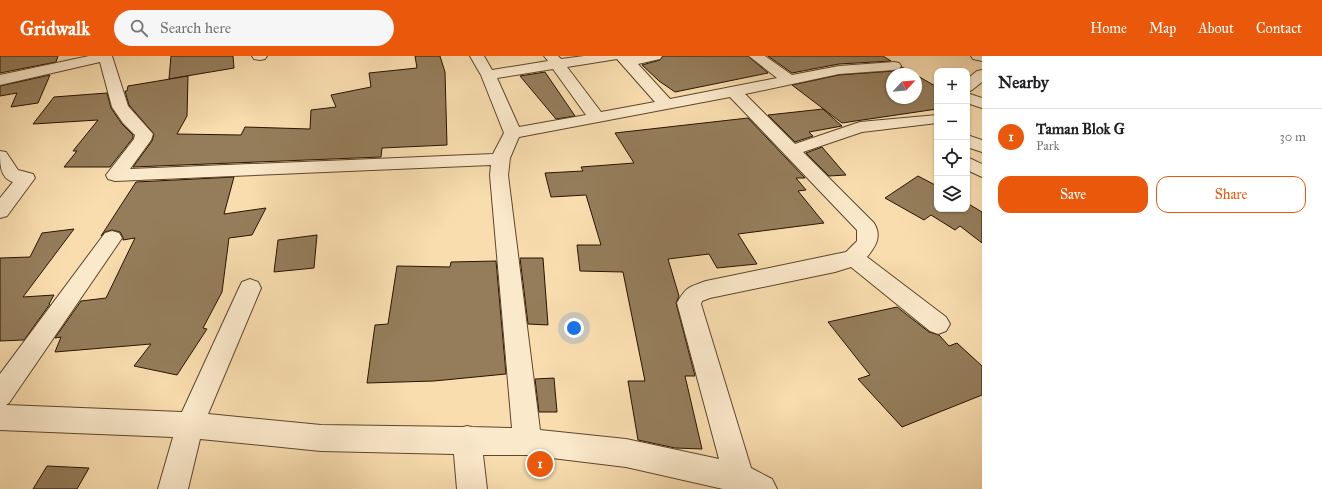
<!DOCTYPE html>
<meta charset="utf-8">
<style>
:root{--surface:#fff;--page:#f6f6f6;--text:#202124;--muted:#757577;--line:#e0e0e0;--accent:#ea580c}
body{margin:0;font-family:"IM FELL Great Primer",serif;background:var(--page);color:var(--text)}
.controls{position:absolute;right:12px;top:12px;display:grid;overflow:hidden;border-radius:8px;box-shadow:0 1px 3px #0004}
.controls button{width:36px;height:36px;display:grid;place-items:center;padding:0;border:0;border-bottom:1px solid var(--line);background:var(--surface);color:var(--text);font:20px sans-serif}
.compass{position:absolute;left:886px;top:12px;width:36px;height:36px;border-radius:50%;background:var(--surface);box-shadow:0 1px 3px #0004;rotate:64deg}
.you{position:absolute;left:574px;top:272px;width:14px;height:14px;margin:-10px;border:3px solid #fff;border-radius:50%;background:#1a73e8;box-shadow:0 0 0 6px #1a73e833}
.badge{display:grid;place-items:center;width:26px;height:26px;border-radius:50%;background:var(--accent);color:#fff;font-size:13px;font-weight:700}
.pin{position:absolute;translate:-50% -50%;border:2px solid #fff;box-shadow:0 1px 4px #0006}
.list{margin:0;padding:0;list-style:none}
h2{display:flex;justify-content:space-between;align-items:center;height:52px;margin:0;padding:0 16px;font-size:17px}
h2 small{font-size:13px;font-weight:400;color:var(--muted)}
.list li{display:grid;grid-template-columns:26px 1fr auto;gap:12px;align-items:center;box-sizing:border-box;height:56px;padding:0 16px;border-top:1px solid var(--line)}
.list b{display:block;font-size:15px;white-space:nowrap}
.list p{margin:0;font-size:13px;white-space:nowrap;color:var(--muted)}
.list em{font-size:13px;font-style:normal;color:var(--muted)}
.actions{display:flex;gap:8px;padding:12px 16px}
.actions a{flex:1;padding:9px 0;border:1px solid var(--accent);border-radius:12px;text-align:center;font-size:14px;color:var(--accent)}
.actions .main{background:var(--accent);color:#fff}
.icon{flex:none;width:22px;height:22px;fill:none;stroke:currentColor;stroke-width:2;stroke-linecap:round;stroke-linejoin:round}
.map{position:relative;flex:none;width:982px;height:433px;overflow:hidden}
header{display:flex;align-items:center;gap:24px;box-sizing:border-box;height:56px;padding:0 20px;background:var(--accent);color:#fff}
header strong{font-size:19px}
nav{display:flex;gap:22px;margin-inline-start:auto;font-size:14px}
.search{width:280px;height:36px;background:var(--page);display:flex;align-items:center;gap:10px;box-sizing:border-box;padding:0 14px;border-radius:22px;color:var(--muted);font-size:15px}
main{display:flex}
aside{flex:1;background:var(--surface)}
.map>svg:first-child{display:block}
.building{fill:#957d5b;stroke:#281400}
.lines{fill:none;stroke-linecap:round;stroke-linejoin:round}
.street-casing{stroke:#5c462c;stroke-width:2}
.street{fill:#fbe9cb;fill-rule:evenodd}
</style>
<header>
<strong>Gridwalk</strong>
<div class="search"><svg class="icon" aria-label="search" viewBox="0 0 24 24"><circle cx="10" cy="10" r="6"/><path d="M15 15l6 6"/></svg>Search here</div>
<nav><a>Home</a><a>Map</a><a>About</a><a>Contact</a></nav>
</header>
<main>
<div class="map">
<svg width="982" height="433" viewBox="0 0 982 433">
<rect width="100%" height="100%" fill="#f9ddaf"/>
<filter id="stains"><feTurbulence type="fractalNoise" baseFrequency=".005" numOctaves="4"/><feColorMatrix values="0 0 0 0 .2 0 0 0 0 .09 0 0 0 0 .02 0 0 0 .5 -.17"/></filter>
<radialGradient id="worn" r=".72"><stop offset=".6" stop-color="#630" stop-opacity="0"/><stop offset="1" stop-color="#630" stop-opacity=".3"/></radialGradient>
<g class="building">
<path d="M 0,0 L 58,0 L 56,6 L 0,17 Z"/>
<path d="M 171,0 L 233,0 L 234,12 L 169,23 Z"/>
<path d="M 415,0 L 440,0 L 445,16 L 447,89 L 382,92 L 381,101 L 133,111 L 152,85 L 154,78 L 129,49 L 125,35 L 127,35 L 128,30 L 188,20 L 187,60 L 177,78 L 241,79 L 245,71 L 310,73 L 311,54 L 336,51 L 331,39 L 371,31 L 369,17 L 417,12 Z"/>
<path d="M 663,0 L 748,0 L 768,17 L 675,36 L 659,25 L 642,9 L 660,4 Z"/>
<path d="M 768,0 L 883,0 L 891,5 L 839,8 L 792,17 Z"/>
<path d="M 902,11 L 915,18 L 892,18 L 892,42 L 916,42 L 916,19 L 937,31 L 937,53 L 842,67 L 792,29 L 839,19 L 894,15 L 899,14 Z"/>
<path d="M 545,16 L 575,60 L 556,63 L 520,20 Z"/>
<path d="M 50,19 L 38,47 L 11,51 L 17,37 L 0,40 L 0,30 Z"/>
<path d="M 107,37 L 111,52 L 122,68 L 133,79 L 133,82 L 110,111 L 64,111 L 77,95 L 73,95 L 98,64 L 33,68 L 54,41 Z"/>
<path d="M 823,53 L 842,70 L 809,76 L 813,80 L 795,86 L 768,59 Z"/>
<path d="M 748,62 L 805,122 L 796,122 L 806,134 L 798,135 L 824,167 L 738,178 L 757,208 L 717,212 L 709,198 L 668,203 L 679,240 L 676,247 L 695,320 L 685,320 L 702,393 L 675,392 L 638,384 L 628,325 L 645,325 L 623,216 L 580,215 L 577,189 L 601,189 L 586,139 L 551,141 L 545,117 L 583,115 L 581,111 L 634,107 L 615,77 Z"/>
<path d="M 822,91 L 846,119 L 829,120 L 806,97 Z"/>
<path d="M 918,120 L 937,130 L 937,153 L 967,153 L 967,147 L 982,156 L 982,187 L 960,170 L 955,174 L 931,159 L 924,164 L 885,142 Z"/>
<path d="M 234,121 L 224,158 L 266,152 L 252,179 L 229,182 L 222,236 L 203,272 L 207,273 L 177,319 L 134,310 L 151,288 L 55,296 L 61,281 L 55,282 L 81,245 L 106,242 L 135,182 L 123,184 L 123,181 L 120,176 L 112,174 L 105,176 L 101,180 L 136,126 Z"/>
<path d="M 74,173 L 23,241 L 54,239 L 49,248 L 50,248 L 24,284 L 0,285 L 0,202 L 30,201 L 42,177 Z"/>
<path d="M 317,179 L 314,212 L 274,216 L 278,184 Z"/>
<path d="M 520,202 L 543,202 L 548,269 L 528,268 Z"/>
<path d="M 496,205 L 506,318 L 434,325 L 367,327 L 375,269 L 388,268 L 397,210 L 450,211 L 451,206 Z"/>
<path d="M 897,251 L 929,276 L 939,279 L 949,290 L 957,287 L 982,310 L 982,339 L 902,371 L 858,323 L 870,319 L 828,266 Z"/>
<path d="M 554,322 L 557,356 L 539,356 L 535,323 Z"/>
<path d="M 47,410 L 89,412 L 77,433 L 33,433 Z"/>
</g>
<g class="lines">
<g class="street-casing">
<g id="street">
<path d="M 89,0 L 112,0 L 128,50 L 153,78 L 151,84 L 130,113 L 493,98 L 504,77 L 481,19 L 470,0 L 484,0 L 492,14 L 548,5 L 544,0 L 558,0 L 561,3 L 584,0 L 662,0 L 660,3 L 638,8 L 670,43 L 777,22 L 749,0 L 765,0 L 792,19 L 839,10 L 894,6 L 899,7 L 901,10 L 899,13 L 894,14 L 839,18 L 745,38 L 795,88 L 860,66 L 937,59 L 937,67 L 862,76 L 803,96 L 874,167 C 882,180 876,190 867,201 L 946,261 L 950,268 L 946,275 L 938,278 L 930,275 L 851,211 L 835,216 L 710,242 L 702,245 L 701,248 L 751,412 L 772,423 L 777,433 L 723,433 L 626,411 L 527,399 L 483,399 L 487,433 L 457,433 L 454,398 L 321,395 L 200,383 L 188,433 L 158,433 L 173,381 L 0,374 L 0,318 L 105,177 L 112,175 L 119,177 L 122,182 L 9,347 L 6,349 L 182,356 L 239,232 L 242,226 L 250,223 L 258,226 L 261,232 L 208,358 L 321,369 L 463,371 L 467,370 L 472,371 L 512,372 L 490,119 L 491,109 L 115,125 L 108,123 L 106,119 L 134,83 L 135,79 L 123,67 L 112,51 L 100,6 L 0,29 L 0,19 ZM 617,3 L 655,46 L 601,56 L 567,11 ZM 553,13 L 586,59 L 519,71 L 497,22 ZM 730,41 L 857,174 L 857,185 L 846,196 L 706,225 C 689,231 686,231 677,247 L 719,403 L 626,383 L 540,374 L 508,119 L 510,102 L 518,83 L 519,81 Z"/>
<path d="M 252,0 L 267,0 L 265,3 L 260,4 L 254,3 Z"/>
<path d="M 971,0 L 982,0 L 982,5 L 973,3 Z"/>
<path d="M 982,14 L 982,26 L 972,34 L 967,36 L 967,23 L 977,15 Z"/>
<path d="M 967,37 L 982,42 L 982,52 L 967,47 Z"/>
<path d="M 967,79 L 982,84 L 982,96 L 967,91 Z"/>
<path d="M 0,95 L 6,96 L 18,114 L 33,118 L 35,122 L 7,160 L 0,162 L 0,142 L 13,126 C 0,122 0,108 0,95 Z"/>
<path d="M 967,101 L 982,108 L 982,121 L 967,114 Z"/>
</g>
</g>
<use href="#street" class="street"/>
</g>
<rect width="100%" height="100%" filter="url(#stains)"/>
<rect width="100%" height="100%" fill="url(#worn)"/>
</svg>
<div class="controls">
<button>+</button>
<button>−</button>
<button><svg class="icon" aria-label="locate" viewBox="0 0 24 24"><circle cx="12" cy="12" r="6"/><path d="M12 2v4M12 18v4M2 12h4M18 12h4"/></svg></button>
<button><svg class="icon" aria-label="layers" viewBox="0 0 24 24"><path d="M12 4l9 5-9 5-9-5zM3 14l9 5 9-5"/></svg></button>
</div>
<svg class="compass" viewBox="-18 -18 36 36"><path d="M0-13l5 13h-10z" fill="#e53935"/><path d="M0 13l5-13h-10z" fill="#757577"/></svg>
<div class="you"></div>
<div class="pin badge" style="left:540px;top:408px">1</div>
</div>
<aside>
<h2>Nearby<small></small></h2>
<ul class="list">
<li><span class="badge">1</span><div><b>Taman Blok G</b><p>Park</p></div><em>30 m</em></li>
</ul>
<div class="actions"><a class="main">Save</a><a>Share</a></div>
</aside>
</main>
